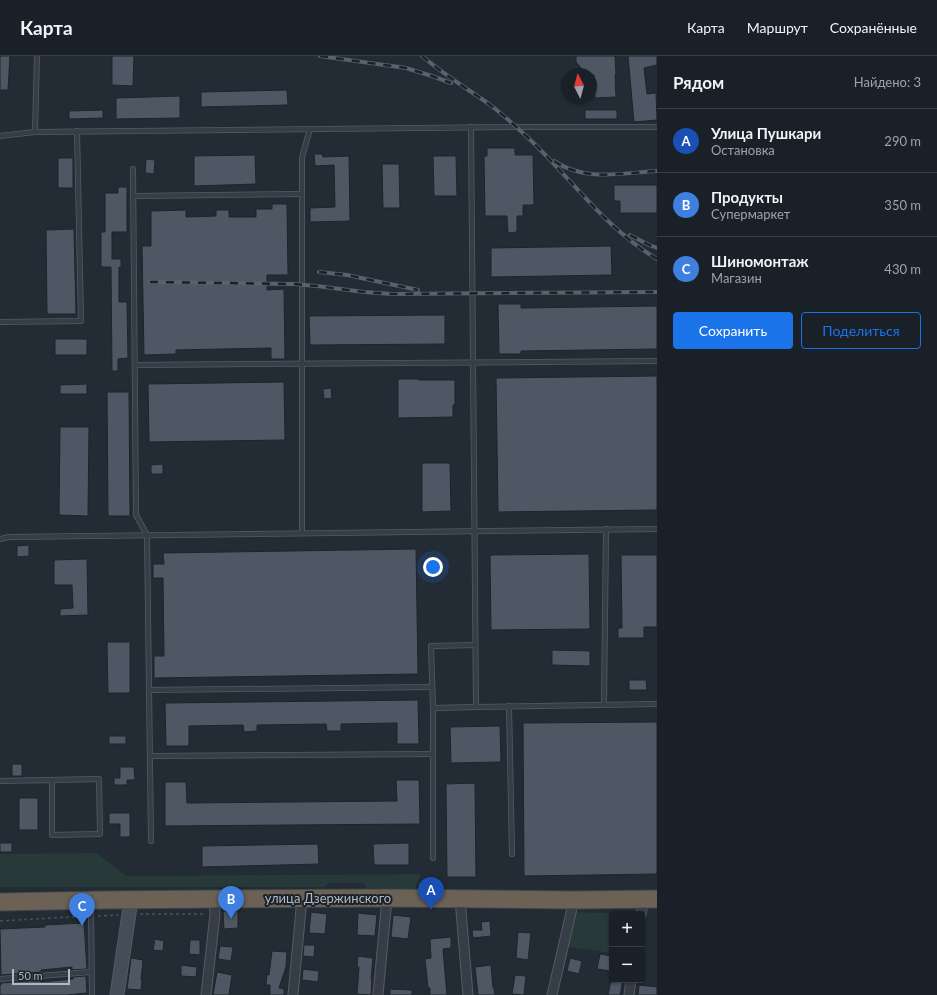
<!DOCTYPE html>
<html lang="ru">
<meta charset="utf-8">
<style>
:root{--surface:#1a2028;--page:#272d34;--text:#f1f3f6;--muted:#9fa3a8;--line:#383e45;--accent:#1a73e8}
body{margin:0;font-family:Lato,sans-serif;background:var(--page);color:var(--text)}
.controls{position:absolute;right:12px;bottom:12px;display:grid;overflow:hidden;border-radius:4px;box-shadow:0 1px 3px #0004}
.controls button{width:36px;height:36px;display:grid;place-items:center;padding:0;border:0;border-bottom:1px solid var(--line);background:var(--surface);color:var(--text);font:20px sans-serif}
.compass{position:absolute;left:561px;top:12px;width:36px;height:36px;border-radius:50%;background:var(--surface);box-shadow:0 1px 3px #0004;rotate:354deg}
.scale{position:absolute;left:12px;bottom:10px;width:58px;box-sizing:border-box;padding-left:4px;border:2px solid #b0b8c2;border-top:0;font-size:11px;line-height:14px;white-space:nowrap;color:#b0b8c2;-webkit-text-stroke:3px #1b222a;paint-order:stroke}
.you{position:absolute;left:433px;top:511px;width:14px;height:14px;margin:-10px;border:3px solid #fff;border-radius:50%;background:#1a73e8;box-shadow:0 0 0 6px #1a73e833}
.badge{display:grid;place-items:center;width:26px;height:26px;border-radius:50%;background:var(--accent);color:#fff;font-size:13px;font-weight:700}
.pin{position:absolute;translate:-50% -33px;filter:drop-shadow(0 1px 2px #0008)}
.pin::after{content:'';position:absolute;top:21px;width:14px;height:12px;background:inherit;clip-path:polygon(0 0,100% 0,50% 100%)}
.list{margin:0;padding:0;list-style:none}
h2{display:flex;justify-content:space-between;align-items:center;height:52px;margin:0;padding:0 16px;font-size:17px}
h2 small{font-size:13px;font-weight:400;color:var(--muted)}
.list li{display:grid;grid-template-columns:26px 1fr auto;gap:12px;align-items:center;box-sizing:border-box;height:64px;padding:0 16px;border-top:1px solid var(--line)}
.list b{display:block;font-size:15px;white-space:nowrap}
.list p{margin:0;font-size:13px;white-space:nowrap;color:var(--muted)}
.list em{font-size:13px;font-style:normal;color:var(--muted)}
.actions{display:flex;gap:8px;padding:12px 16px}
.actions a{flex:1;padding:9px 0;border:1px solid var(--accent);border-radius:4px;text-align:center;font-size:14px;color:var(--accent)}
.actions .main{background:var(--accent);color:#fff}
.map{position:relative;flex:none;width:657px;height:939px;overflow:hidden}
header{display:flex;align-items:center;gap:24px;box-sizing:border-box;height:56px;padding:0 20px;background:var(--surface);border-bottom:1px solid var(--line)}
header strong{font-size:19px}
nav{display:flex;gap:22px;margin-inline-start:auto;font-size:14px}
main{display:flex}
aside{flex:1;background:var(--surface)}
.map>svg:first-child{display:block}
.green{fill:#273938}
.building{fill:#4e5763;stroke:#1d242c}
.lines{fill:none;stroke-linecap:round;stroke-linejoin:round}
.lane-casing{stroke:#535b63;stroke-width:6}
.street-casing{stroke:#535b63;stroke-width:11}
.secondary-casing{stroke:#535b63;stroke-width:15}
.highway-casing{stroke:#404850;stroke-width:19}
.path{stroke:#445455;stroke-width:1.5;stroke-dasharray:3 3;stroke-linecap:butt}
.lane{stroke:#363d46;stroke-width:4.5}
.street{stroke:#363d46;stroke-width:9}
.secondary{stroke:#444d58;stroke-width:13}
.highway{stroke:#6b6154;stroke-width:17}
.rail-casing{stroke:#58616c;stroke-width:4}
.rail{stroke:#1b222a;stroke-width:2.5;stroke-dasharray:8;stroke-linecap:butt}
.labels{text-anchor:middle;stroke-width:4;stroke-linejoin:round;paint-order:stroke}
.street-label{font-size:13px;fill:#b0b8c2;stroke:#1b222a}
</style>
<header>
<strong>Карта</strong>
<nav><a>Карта</a><a>Маршрут</a><a>Сохранённые</a></nav>
</header>
<main>
<div class="map">
<svg width="657" height="939" viewBox="0 0 657 939">
<rect width="100%" height="100%" fill="#232b35"/>
<g class="green">
<path d="M 97,797 L 126,820 L 420,818 L 420,821 L 415,833 L 367,832 L 365,831 L 364,827 L 328,827 L 325,831 L 0,831 L 0,798 Z"/>
<path d="M 574,856 L 637,858 L 612,858 L 612,897 L 568,891 Z"/>
</g>
<g class="building">
<path d="M 0,0 L 10,0 L 8,34 L 0,34 Z"/>
<path d="M 112,0 L 134,0 L 133,30 L 112,29 Z"/>
<path d="M 576,0 L 615,0 L 616,19 L 615,19 L 616,41 L 595,42 L 594,19 L 591,19 L 591,18 L 586,18 L 576,6 Z"/>
<path d="M 628,0 L 657,0 L 657,9 L 644,12 L 647,38 L 656,37 L 657,64 L 634,66 Z"/>
<path d="M 287,34 L 288,49 L 201,51 L 201,36 Z"/>
<path d="M 180,40 L 180,62 L 116,63 L 116,42 Z"/>
<path d="M 103,54 L 103,62 L 69,63 L 69,55 Z"/>
<rect x="585" y="54" width="32" height="9"/>
<path d="M 487,92 L 515,92 L 515,99 L 533,99 L 534,149 L 523,149 L 523,160 L 517,160 L 517,176 L 508,177 L 507,160 L 485,160 L 484,100 L 487,100 Z"/>
<path d="M 314,98 L 322,98 L 323,101 L 349,100 L 350,165 L 310,166 L 310,152 L 335,151 L 334,109 L 315,110 Z"/>
<path d="M 255,99 L 256,128 L 194,130 L 194,100 Z"/>
<path d="M 433,100 L 456,100 L 457,140 L 434,140 Z"/>
<rect x="58" y="102" width="15" height="30"/>
<path d="M 146,103 L 155,104 L 154,118 L 145,117 Z"/>
<path d="M 382,108 L 399,108 L 400,152 L 383,152 Z"/>
<path d="M 614,129 L 657,129 L 657,157 L 620,157 L 620,145 L 614,145 Z"/>
<path d="M 118,131 L 127,131 L 127,176 L 112,176 L 112,203 L 121,203 L 121,212 L 119,211 L 119,246 L 127,246 L 128,302 L 118,303 L 118,315 L 112,315 L 111,211 L 101,211 L 101,176 L 105,176 L 105,137 L 118,137 Z"/>
<path d="M 272,148 L 287,148 L 288,219 L 267,219 L 267,234 L 284,233 L 285,303 L 271,303 L 271,292 L 176,294 L 176,298 L 144,299 L 142,190 L 151,190 L 151,155 L 186,154 L 186,161 L 216,160 L 216,154 L 229,154 L 229,161 L 256,161 L 256,153 L 272,153 Z"/>
<path d="M 74,173 L 76,258 L 47,258 L 46,174 Z"/>
<path d="M 611,190 L 612,219 L 491,221 L 491,192 Z"/>
<path d="M 498,248 L 521,248 L 521,252 L 657,250 L 657,293 L 521,295 L 521,298 L 499,298 Z"/>
<path d="M 445,259 L 445,288 L 310,289 L 309,260 Z"/>
<rect x="55" y="283" width="32" height="16"/>
<path d="M 657,320 L 657,454 L 498,456 L 496,322 Z"/>
<path d="M 398,323 L 419,323 L 419,324 L 455,324 L 455,349 L 453,349 L 453,361 L 398,362 Z"/>
<path d="M 284,326 L 285,384 L 149,386 L 148,328 Z"/>
<path d="M 87,328 L 87,338 L 60,338 L 60,329 Z"/>
<path d="M 331,332 L 332,342 L 324,343 L 323,333 Z"/>
<path d="M 107,336 L 129,336 L 130,460 L 108,460 Z"/>
<path d="M 60,371 L 89,371 L 88,460 L 59,459 Z"/>
<path d="M 422,407 L 450,407 L 451,455 L 422,456 Z"/>
<path d="M 163,408 L 163,418 L 151,418 L 151,409 Z"/>
<path d="M 29,489 L 29,500 L 17,501 L 17,490 Z"/>
<path d="M 416,493 L 418,618 L 154,622 L 154,600 L 164,600 L 163,522 L 153,522 L 153,508 L 164,508 L 163,497 Z"/>
<path d="M 589,498 L 590,573 L 491,574 L 490,499 Z"/>
<path d="M 621,499 L 657,499 L 657,571 L 644,571 L 644,582 L 618,582 L 618,572 L 622,572 Z"/>
<path d="M 87,503 L 88,559 L 60,560 L 60,553 L 73,552 L 72,529 L 54,529 L 54,504 Z"/>
<path d="M 107,586 L 130,586 L 130,637 L 108,637 Z"/>
<path d="M 552,594 L 590,595 L 590,610 L 552,609 Z"/>
<path d="M 629,624 L 646,624 L 647,634 L 629,634 Z"/>
<path d="M 418,644 L 419,688 L 397,688 L 397,667 L 341,668 L 341,675 L 327,675 L 326,668 L 257,669 L 257,675 L 244,676 L 243,669 L 189,670 L 189,690 L 166,690 L 165,647 Z"/>
<path d="M 657,666 L 657,818 L 524,820 L 523,667 Z"/>
<path d="M 500,670 L 501,706 L 451,707 L 450,671 Z"/>
<rect x="109" y="680" width="17" height="8"/>
<rect x="12" y="708" width="10" height="12"/>
<path d="M 120,711 L 134,711 L 135,724 L 127,724 L 127,729 L 114,729 L 114,722 L 120,722 Z"/>
<path d="M 396,724 L 419,724 L 420,768 L 165,770 L 165,726 L 186,726 L 187,747 L 397,745 Z"/>
<path d="M 475,727 L 476,821 L 447,821 L 446,728 Z"/>
<rect x="19" y="742" width="19" height="32"/>
<path d="M 109,757 L 130,757 L 130,781 L 120,781 L 120,768 L 109,768 Z"/>
<rect x="0" y="787" width="12" height="9"/>
<path d="M 409,787 L 409,809 L 374,809 L 373,788 Z"/>
<path d="M 318,788 L 319,808 L 202,811 L 202,790 Z"/>
<path d="M 238,854 L 238,872 L 224,873 L 223,855 Z"/>
<path d="M 311,856 L 327,858 L 325,878 L 309,877 Z"/>
<path d="M 358,857 L 377,859 L 375,880 L 357,879 Z"/>
<path d="M 393,859 L 411,861 L 408,883 L 391,881 Z"/>
<path d="M 490,865 L 491,880 L 473,882 L 472,874 L 482,874 L 481,866 Z"/>
<path d="M 84,867 L 87,913 L 72,914 L 72,911 L 41,914 L 41,916 L 1,919 L 0,873 L 45,871 L 45,869 Z"/>
<path d="M 518,876 L 531,877 L 528,904 L 516,902 Z"/>
<path d="M 451,881 L 451,892 L 443,893 L 447,939 L 430,939 L 430,932 L 428,932 L 425,903 L 431,902 L 430,883 Z"/>
<path d="M 155,883 L 164,885 L 163,895 L 153,894 Z"/>
<path d="M 190,884 L 200,884 L 200,899 L 189,898 Z"/>
<path d="M 304,889 L 315,889 L 314,901 L 303,900 Z"/>
<path d="M 220,890 L 233,891 L 231,905 L 218,903 Z"/>
<path d="M 272,895 L 287,896 L 286,911 L 279,932 L 284,933 L 284,939 L 270,939 L 270,929 L 266,929 L 267,918 L 269,919 Z"/>
<path d="M 600,898 L 612,900 L 612,907 L 610,915 L 597,913 Z"/>
<path d="M 358,900 L 373,902 L 371,923 L 372,923 L 371,939 L 357,938 L 359,911 L 357,911 Z"/>
<path d="M 131,902 L 143,904 L 141,924 L 142,924 L 141,934 L 127,933 Z"/>
<path d="M 570,902 L 582,905 L 579,918 L 567,915 Z"/>
<path d="M 181,909 L 197,911 L 196,921 L 181,920 Z"/>
<path d="M 491,909 L 493,932 L 494,932 L 495,939 L 478,939 L 475,911 Z"/>
<path d="M 303,913 L 319,915 L 318,926 L 302,924 Z"/>
<path d="M 217,916 L 232,919 L 229,939 L 213,939 Z"/>
<path d="M 515,919 L 526,920 L 524,939 L 512,938 Z"/>
<path d="M 86,920 L 87,937 L 67,939 L 0,939 L 0,929 L 1,929 L 1,927 L 41,924 L 41,926 L 73,923 L 73,921 Z"/>
<path d="M 611,924 L 623,924 L 620,939 L 608,939 Z"/>
<path d="M 639,929 L 657,931 L 657,939 L 638,939 Z"/>
<path d="M 390,933 L 412,934 L 412,939 L 390,939 Z"/>
</g>
<g class="lines">
<g class="lane-casing">
<g id="lane">
<path d="M 35,76 L 37,0"/>
<path d="M 0,80 L 35,76 L 515,71 L 657,71"/>
<path d="M 133,113 L 136,459 L 147,479 L 151,785"/>
<path d="M 134,140 L 302,138"/>
<path d="M 0,266 L 81,265 L 77,75"/>
<path d="M 135,309 L 657,305"/>
<path d="M 302,477 L 302,101 L 310,73"/>
<path d="M 0,483 L 9,481 L 657,473"/>
<path d="M 149,634 L 432,631"/>
<path d="M 604,649 L 606,473"/>
<path d="M 509,650 L 512,798"/>
<path d="M 476,651 L 657,648"/>
<path d="M 433,652 L 431,590 L 475,589"/>
<path d="M 150,700 L 433,698"/>
<path d="M 0,725 L 99,723 L 100,778 L 52,779 L 52,724"/>
<path d="M 433,802 L 433,652 L 476,651 L 471,71"/>
<path d="M 91,848 L 92,939"/>
<path d="M 0,923 L 91,916"/>
</g>
</g>
<g class="street-casing">
<g id="street">
<path d="M 460,843 L 468,939"/>
<path d="M 641,858 L 644,843"/>
<path d="M 206,939 L 215,858 L 214,843"/>
<path d="M 293,939 L 302,842"/>
<path d="M 378,939 L 387,842"/>
<path d="M 552,939 L 574,844"/>
<path d="M 629,939 L 631,924"/>
</g>
</g>
<g class="secondary-casing">
<path id="secondary" d="M 117,939 L 131,844"/>
</g>
<g class="highway-casing">
<path id="highway" d="M 0,846 L 103,844 L 214,843 L 387,842 L 574,844 L 657,843"/>
</g>
<g class="path">
<path d="M 140,858 L 206,858"/>
<path d="M 98,860 L 118,859"/>
<path d="M 0,865 L 86,860"/>
</g>
<use href="#lane" class="lane"/>
<use href="#street" class="street"/>
<use href="#secondary" class="secondary"/>
<use href="#highway" class="highway"/>
<g class="rail-casing">
<g id="rail">
<path d="M 320,0 L 406,12 L 432,20 L 451,27"/>
<path d="M 422,0 C 443,18 466,32 489,48 C 501,57 512,67 524,78 C 569,119 603,171 657,203"/>
<path d="M 554,105 C 585,126 622,117 657,115"/>
<path d="M 630,179 L 649,189 L 657,192"/>
<path d="M 319,216 L 347,219 L 418,234"/>
<path d="M 150,226 L 293,228 L 317,230 L 364,236 L 392,238 L 657,236"/>
</g>
</g>
<use href="#rail" class="rail"/>
</g>
<g class="labels">
<g class="street-label">
<text x="328" y="847">улица Дзержинского</text>
</g>
</g>
</svg>
<div class="controls">
<button>+</button>
<button>−</button>
</div>
<svg class="compass" viewBox="-18 -18 36 36"><path d="M0-13l5 13h-10z" fill="#e53935"/><path d="M0 13l5-13h-10z" fill="#9fa3a8"/></svg>
<div class="scale">50 m</div>
<div class="you"></div>
<div class="pin badge" style="left:431px;top:854px;background:#1a4fb4">A</div>
<div class="pin badge" style="left:231px;top:863px;background:#3f7fe0">B</div>
<div class="pin badge" style="left:82px;top:870px;background:#3f7fe0">C</div>
</div>
<aside>
<h2>Рядом<small>Найдено: 3</small></h2>
<ul class="list">
<li><span class="badge" style="background:#1a4fb4">A</span><div><b>Улица Пушкари</b><p>Остановка</p></div><em>290 m</em></li>
<li><span class="badge" style="background:#3f7fe0">B</span><div><b>Продукты</b><p>Супермаркет</p></div><em>350 m</em></li>
<li><span class="badge" style="background:#3f7fe0">C</span><div><b>Шиномонтаж</b><p>Магазин</p></div><em>430 m</em></li>
</ul>
<div class="actions"><a class="main">Сохранить</a><a>Поделиться</a></div>
</aside>
</main>
